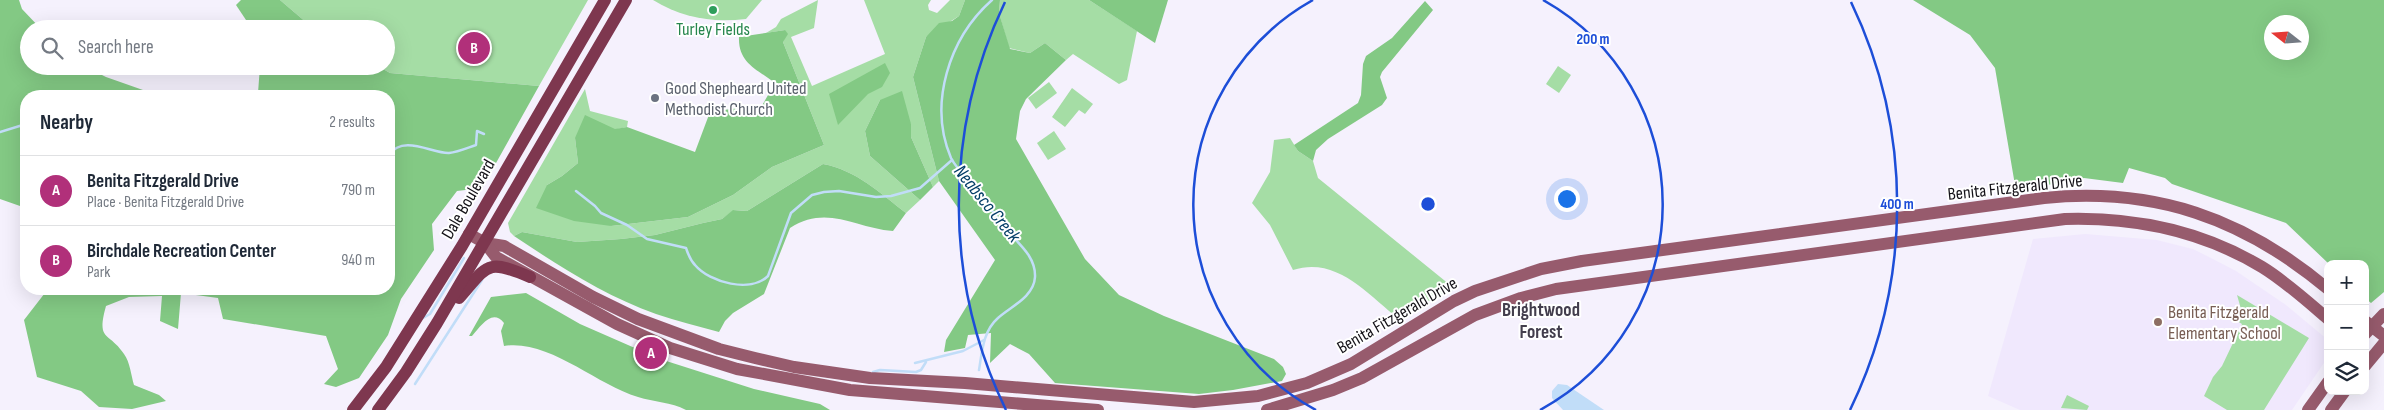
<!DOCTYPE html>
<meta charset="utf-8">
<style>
:root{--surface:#fff;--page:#f2f2f3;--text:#1f2937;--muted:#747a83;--line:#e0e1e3;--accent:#b1307a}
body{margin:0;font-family:"Sofia Sans Condensed",sans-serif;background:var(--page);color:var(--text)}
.controls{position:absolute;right:15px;bottom:15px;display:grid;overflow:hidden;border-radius:10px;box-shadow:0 5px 20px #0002}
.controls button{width:45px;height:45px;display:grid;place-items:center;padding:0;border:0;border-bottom:1px solid var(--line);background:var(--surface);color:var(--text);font:25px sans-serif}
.compass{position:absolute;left:2264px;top:15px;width:45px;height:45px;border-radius:50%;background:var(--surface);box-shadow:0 5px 20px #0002;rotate:287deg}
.you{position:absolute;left:1566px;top:198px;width:18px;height:18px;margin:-12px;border:4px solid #fff;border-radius:50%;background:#1a73e8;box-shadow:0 0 0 8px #1a73e833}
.badge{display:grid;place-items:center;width:32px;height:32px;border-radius:50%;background:var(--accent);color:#fff;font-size:16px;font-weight:700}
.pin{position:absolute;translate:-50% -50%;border:2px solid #fff;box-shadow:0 1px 5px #0006}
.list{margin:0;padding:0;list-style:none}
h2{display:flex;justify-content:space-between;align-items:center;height:65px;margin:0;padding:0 20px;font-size:21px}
h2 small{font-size:16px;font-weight:400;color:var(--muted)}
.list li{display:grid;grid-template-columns:32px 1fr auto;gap:15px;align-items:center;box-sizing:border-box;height:70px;padding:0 20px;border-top:1px solid var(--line)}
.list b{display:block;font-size:19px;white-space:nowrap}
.list p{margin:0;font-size:16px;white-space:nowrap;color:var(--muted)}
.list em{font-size:16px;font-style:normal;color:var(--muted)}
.icon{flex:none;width:28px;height:28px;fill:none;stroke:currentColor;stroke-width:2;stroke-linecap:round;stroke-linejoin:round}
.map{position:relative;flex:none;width:2384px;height:410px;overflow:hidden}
.search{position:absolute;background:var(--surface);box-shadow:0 5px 20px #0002;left:20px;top:20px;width:375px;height:55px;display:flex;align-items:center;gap:12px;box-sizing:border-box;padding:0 18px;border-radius:28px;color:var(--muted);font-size:19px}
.panel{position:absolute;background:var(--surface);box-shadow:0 5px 20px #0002;left:20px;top:90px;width:375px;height:205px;border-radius:20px}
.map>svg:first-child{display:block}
.built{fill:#f0e8fd}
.green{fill:#a5dda5}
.forest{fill:#83c984;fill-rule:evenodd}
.water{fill:#c1ddf8}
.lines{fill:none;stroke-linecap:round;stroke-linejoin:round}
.stream{stroke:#c1ddf8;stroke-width:2.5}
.secondary{stroke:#975b6d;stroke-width:12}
.primary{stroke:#7e374f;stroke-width:12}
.ring{fill:none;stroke:#1d4ed8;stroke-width:2.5}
.leisure-dot{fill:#2e9e5b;stroke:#fff;stroke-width:2}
.worship-dot{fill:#6b7280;stroke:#fff;stroke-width:2}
.education-dot{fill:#8d6e63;stroke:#fff;stroke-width:2}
.labels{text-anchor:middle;stroke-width:4;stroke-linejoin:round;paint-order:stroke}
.leisure-label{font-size:18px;fill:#27864d;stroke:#fff}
.worship-label{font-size:18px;fill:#5b616d;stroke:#fff;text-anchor:start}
.street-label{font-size:18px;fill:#131117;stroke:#fff}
.education-label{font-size:18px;fill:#785e54;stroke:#fff;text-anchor:start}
.water-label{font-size:19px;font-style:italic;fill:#033d67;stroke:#fff}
.neighbourhood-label{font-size:19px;font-weight:bold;fill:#433e4d;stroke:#fff}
.centre{fill:#1d4ed8;stroke:#fff;stroke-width:2.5}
.ring-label{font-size:15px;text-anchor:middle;font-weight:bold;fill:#1d4ed8;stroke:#fff;stroke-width:4;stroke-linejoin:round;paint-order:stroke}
</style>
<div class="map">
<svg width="2384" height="410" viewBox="0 0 2384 410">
<rect width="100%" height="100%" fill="#f5f1fd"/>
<path class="built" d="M 2085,234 L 2157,240 L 2193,249 L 2211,258 L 2236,271 L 2286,305 L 2328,340 L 2328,357 L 2292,410 L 2020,410 L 1988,396 L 2033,239 Z"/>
<g class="green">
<path d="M 280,0 L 588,0 L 539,86 L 390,73 L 378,66 L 386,66 L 386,29 L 314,29 Z"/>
<path d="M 653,0 L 762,0 L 746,19 C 712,23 683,18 653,0 Z"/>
<path d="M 818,0 L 814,28 L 791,37 L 812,86 L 885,54 L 864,0 L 931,0 L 928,5 L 929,10 L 937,13 L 950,0 L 965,0 L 959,16 L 926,37 L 913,77 L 939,181 L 933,187 L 911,137 L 911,124 L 880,100 L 865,131 L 870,156 L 920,200 L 906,213 C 880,193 856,170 823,164 L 747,211 L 734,210 L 722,219 L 703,223 L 655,235 L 621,239 L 577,242 L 522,232 L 514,236 L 510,232 L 508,223 L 585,89 L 590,111 L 628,121 L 627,127 L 575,138 L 578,163 L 562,176 L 547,185 L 611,226 L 688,217 L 733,195 L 772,167 L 824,145 L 783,42 L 785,30 L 766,33 L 776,27 L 781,19 Z"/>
<path d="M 1000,0 L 1089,0 L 1137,31 L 1127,80 L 1119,84 L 1073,54 L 1066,60 L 1045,43 L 1030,53 L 1009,48 L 999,13 Z"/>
<path d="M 1558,66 L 1571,75 L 1559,93 L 1546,84 Z"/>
<path d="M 1049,82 L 1057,93 L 1036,109 L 1028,98 Z"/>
<path d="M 1072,88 L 1093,104 L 1085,114 L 1079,110 L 1065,127 L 1052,117 Z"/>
<path d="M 1054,131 L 1066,149 L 1048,160 L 1037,143 Z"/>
<path d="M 1290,138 L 1298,151 L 1313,161 L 1318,178 L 1455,289 L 1431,300 L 1399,319 C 1367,294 1337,256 1293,270 L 1270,225 L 1252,203 L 1270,172 L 1274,140 Z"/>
<path d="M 2237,295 L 2309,338 L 2264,410 L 2227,410 L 2204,396 L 2213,377 L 2222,366 L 2242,324 L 2237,321 L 2241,309 Z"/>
<path d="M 2067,395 L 2089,406 L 2087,410 L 2061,408 Z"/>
</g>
<g class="forest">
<path d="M 0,0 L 19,0 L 22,9 L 41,29 L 29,29 L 29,66 L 84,66 L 106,77 L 160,96 L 258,93 L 260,66 L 378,66 L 390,73 L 539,86 L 482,188 L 457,191 L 432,224 L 434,250 L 401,299 L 388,335 L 359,378 L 336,387 L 324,384 L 338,369 L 326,336 L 223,319 L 218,298 L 181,293 L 178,329 L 160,321 L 162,296 L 129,297 L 106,306 C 96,342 109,331 124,354 C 130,362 131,375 134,385 L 159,395 L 166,401 L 132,409 L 99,407 L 81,391 L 37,377 L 24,320 L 48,289 L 389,289 L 389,96 L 26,96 L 26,228 L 20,206 L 0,199 Z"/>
<path d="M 241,0 L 280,0 L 314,29 L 252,29 L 236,5 Z"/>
<path d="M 965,0 L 1000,0 L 999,13 L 1010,49 L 1030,53 L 1045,43 L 1066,60 L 1026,99 L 1020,111 L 1016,139 L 1085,259 L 1119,295 L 1164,316 L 1274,359 L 1283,367 L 1286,374 L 1282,381 L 1233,390 L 1199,394 L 1055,383 L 1029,354 L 1010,344 L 990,363 L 991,333 L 968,335 L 965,348 L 944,352 L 946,340 L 995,260 L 939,181 L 913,77 L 926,37 L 939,23 L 952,21 L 959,16 Z"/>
<path d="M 1089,0 L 1168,0 L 1155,43 Z"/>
<path d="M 1913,0 L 2384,0 L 2384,292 L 2371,303 L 2365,298 L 2365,264 L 2329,264 L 2286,223 L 2172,184 L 2165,178 L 2129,168 L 2123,183 L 2084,178 L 2016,191 L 1995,68 L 1970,35 ZM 2272,22 L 2302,22 L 2302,52 L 2272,52 Z"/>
<path d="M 1425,1 L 1433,10 L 1382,72 L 1380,77 L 1387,98 L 1382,105 L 1328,139 L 1316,150 L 1313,161 L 1298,151 L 1294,145 L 1358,103 L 1361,95 L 1363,64 L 1366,56 L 1392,38 Z"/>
<path d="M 785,30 L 788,34 L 783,42 L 824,145 L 772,167 L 733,195 L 688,217 L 611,226 L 574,221 L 536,208 L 547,185 L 562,176 L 578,163 L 575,138 L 585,115 L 615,129 L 627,127 L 695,152 L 710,112 L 738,108 L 750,117 L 756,116 L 775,83 C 757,69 738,63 739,37 Z"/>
<path d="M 885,63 L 890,73 L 882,87 L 868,94 L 838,125 L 829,94 Z"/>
<path d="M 902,91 L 911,124 L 911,137 L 933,187 L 920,200 L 870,156 L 865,131 L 880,100 Z"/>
<path d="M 823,164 C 856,170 880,193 906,213 L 893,231 C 855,228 827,204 790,228 L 764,294 L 733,313 L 725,321 L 719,332 C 698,326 677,321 656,314 C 605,296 559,266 514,236 L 522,232 L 577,242 L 621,239 L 655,235 L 703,223 L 722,219 L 733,210 L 747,211 Z"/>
<path d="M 526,293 L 580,324 L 660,359 L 754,389 L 820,404 L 830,410 L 686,410 C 671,402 654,402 638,397 C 595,384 549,339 504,346 L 501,331 L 504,323 C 492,308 481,326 472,336 L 469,336 L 491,297 Z"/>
</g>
<path class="water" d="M 1558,384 L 1567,385 L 1604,410 L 1563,410 L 1552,398 L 1552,391 Z"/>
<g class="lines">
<g class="stream">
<path d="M 0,132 L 26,124"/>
<path d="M 389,155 C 403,134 433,154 449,153 C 458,152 467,148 476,145 L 477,131 L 484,134"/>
<path d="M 576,191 L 595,206 L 601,213 L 627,225 L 647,239 L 686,248 C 688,254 691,261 695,265 C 710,283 751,293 768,276 L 791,213 L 812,195 L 824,192 L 839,191 L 876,197 L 891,196 L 920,188 L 952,160"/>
<path d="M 423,318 L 430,314 L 464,258"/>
<path d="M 915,363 L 963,351 L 984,340"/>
<path d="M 979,370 C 982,352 983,331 998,318 C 1010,307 1034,297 1035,277 C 1036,255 1016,242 1004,227 C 994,214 985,200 975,188 C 967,179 956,168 951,158 C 928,104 949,38 992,0"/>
<path d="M 873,372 L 880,370 L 916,372 L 921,370 L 926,362"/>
<path d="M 415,384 L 482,280"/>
</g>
<g class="secondary">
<path d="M 469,234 L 485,243 L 504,246 L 593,297 L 638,319 L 719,349 L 755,358 L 794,367 L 870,378 L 965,383 L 1194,402 L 1258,396 L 1307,383 L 1351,364 L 1454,301 L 1475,291 L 1541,269 L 1582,261 L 2044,198 C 2155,187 2243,218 2328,289"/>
<path d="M 485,243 L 496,257 L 617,324 L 670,348 L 737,369 L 850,390 L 1098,410"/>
<path d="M 2365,321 L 2384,336"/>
<path d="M 2365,334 L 2384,314"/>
<path d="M 2365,366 L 2384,343"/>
<path d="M 1267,410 L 1333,390 L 1362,378 L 1475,315 L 1521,298 L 1556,289 L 2065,219 C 2134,217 2202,231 2262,267 C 2285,281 2307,301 2328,319"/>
<path d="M 2308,410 L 2328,382"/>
<path d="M 2331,410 L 2345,391"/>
</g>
<g class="primary">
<path d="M 459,298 C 488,265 486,258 530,277"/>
<path d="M 353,410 L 386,367 L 462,246 L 605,0"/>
<path d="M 378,410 L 406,372 L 437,323 L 626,0"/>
</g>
</g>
<g class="ring">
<path d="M1316 410A234 234 0 0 1 1313 0M1543 0A234 234 0 0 1 1540 410"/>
<path d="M1006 410A469 469 0 0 1 1005 2M1851 2A469 469 0 0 1 1850 410"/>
</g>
<circle class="leisure-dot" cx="713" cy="10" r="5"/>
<circle class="worship-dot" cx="655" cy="98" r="5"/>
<circle class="education-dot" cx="2158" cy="322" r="5"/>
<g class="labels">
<g class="leisure-label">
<text x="713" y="35">Turley Fields</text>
</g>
<g class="worship-label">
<text x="665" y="94">Good Shepheard United<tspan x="665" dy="21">Methodist Church</tspan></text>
</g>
<g class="street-label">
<text transform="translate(2015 187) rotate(-6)" y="6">Benita Fitzgerald Drive</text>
<text transform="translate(468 199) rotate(-60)" y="6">Dale Boulevard</text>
<text transform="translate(1397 315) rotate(-30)" y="6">Benita Fitzgerald Drive</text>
</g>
<g class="education-label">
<text x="2168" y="318">Benita Fitzgerald<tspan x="2168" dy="21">Elementary School</tspan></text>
</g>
<g class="water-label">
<text transform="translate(988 203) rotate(51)" y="7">Neabsco Creek</text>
</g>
<g class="neighbourhood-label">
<text x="1541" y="316">Brightwood<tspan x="1541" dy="22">Forest</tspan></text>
</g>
</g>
<circle cx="1428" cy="204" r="8" class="centre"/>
<g class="ring-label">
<text x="1593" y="44">200 m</text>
<text x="1897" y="209">400 m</text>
</g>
</svg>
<div class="controls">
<button>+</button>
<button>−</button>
<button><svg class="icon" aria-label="layers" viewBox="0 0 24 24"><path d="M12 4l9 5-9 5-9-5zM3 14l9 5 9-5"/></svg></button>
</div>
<svg class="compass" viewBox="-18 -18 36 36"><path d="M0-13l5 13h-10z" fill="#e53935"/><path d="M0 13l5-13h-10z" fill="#747a83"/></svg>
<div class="you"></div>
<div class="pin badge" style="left:651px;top:353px">A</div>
<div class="pin badge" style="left:474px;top:48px">B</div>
<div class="search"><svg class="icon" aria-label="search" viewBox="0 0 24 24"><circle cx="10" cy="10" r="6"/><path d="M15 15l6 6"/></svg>Search here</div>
<section class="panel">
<h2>Nearby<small>2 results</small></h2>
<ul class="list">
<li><span class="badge">A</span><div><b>Benita Fitzgerald Drive</b><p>Place · Benita Fitzgerald Drive</p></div><em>790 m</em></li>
<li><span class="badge">B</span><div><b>Birchdale Recreation Center</b><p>Park</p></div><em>940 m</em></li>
</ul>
</section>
</div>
